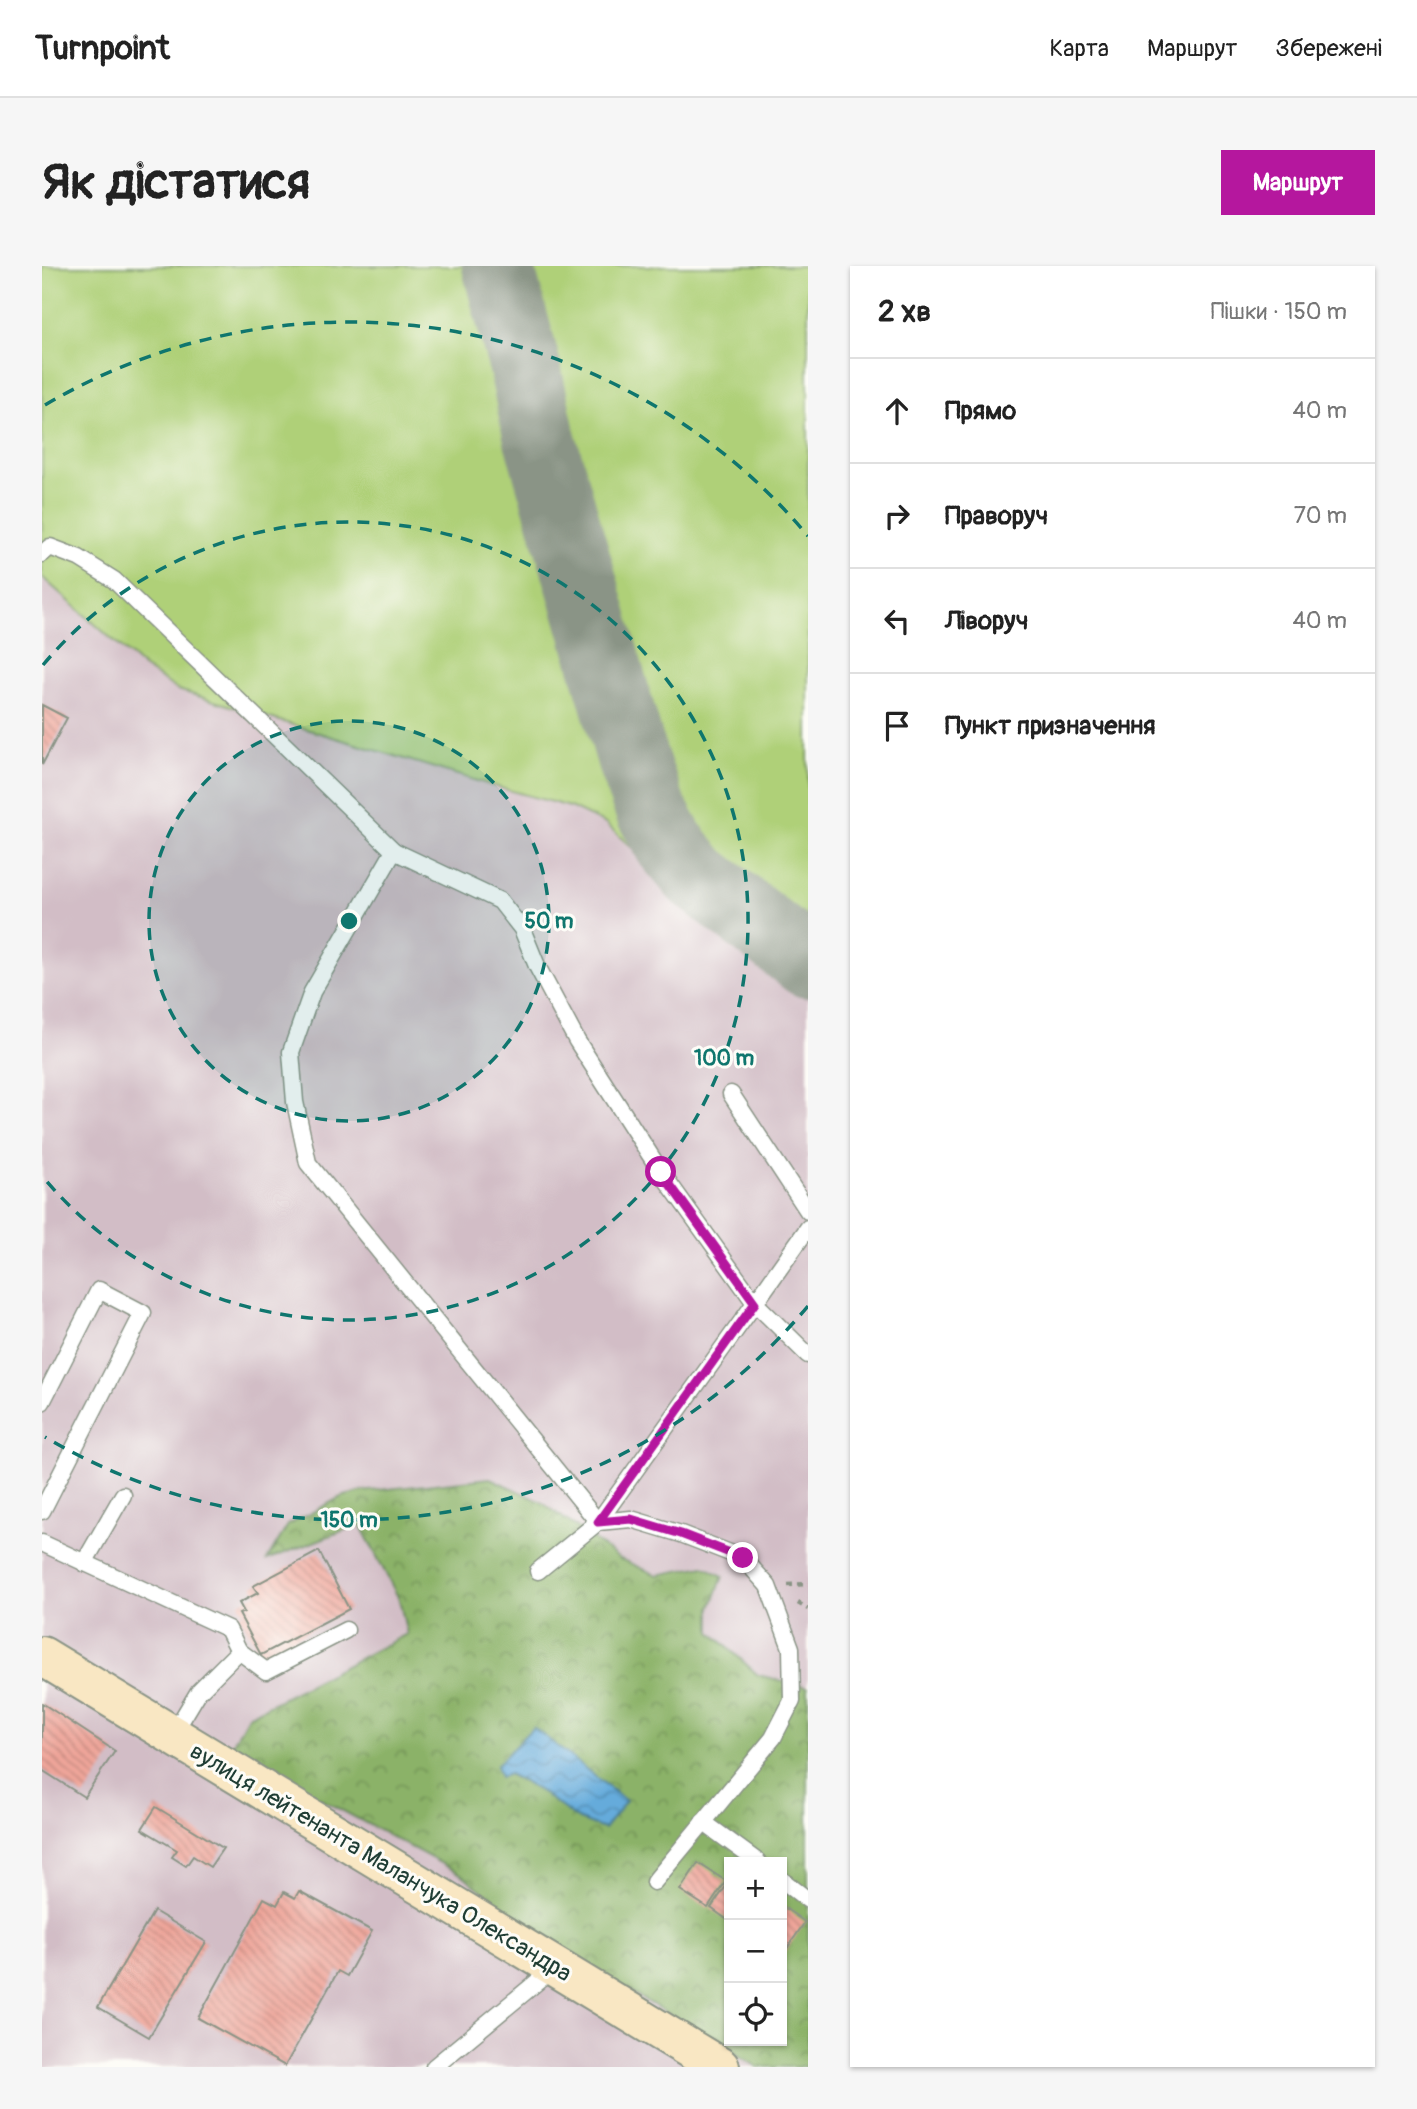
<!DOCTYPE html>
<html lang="uk">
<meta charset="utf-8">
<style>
:root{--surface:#fff;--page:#f6f6f6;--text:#222;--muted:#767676;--line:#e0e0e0;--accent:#b5179e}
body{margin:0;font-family:Pangolin,sans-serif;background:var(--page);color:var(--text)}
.controls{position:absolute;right:21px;bottom:21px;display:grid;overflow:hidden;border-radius:0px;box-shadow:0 2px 5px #0004}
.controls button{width:63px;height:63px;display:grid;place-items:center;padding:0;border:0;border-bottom:2px solid var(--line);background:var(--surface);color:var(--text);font:35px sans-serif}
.stop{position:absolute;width:21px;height:21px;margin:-16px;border:5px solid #b5179e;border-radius:50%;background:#fff}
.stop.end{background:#b5179e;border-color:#fff;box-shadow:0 2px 7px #0008}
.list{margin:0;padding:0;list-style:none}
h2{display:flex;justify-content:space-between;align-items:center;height:91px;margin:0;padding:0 28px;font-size:30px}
h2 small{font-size:23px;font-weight:400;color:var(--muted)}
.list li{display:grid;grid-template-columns:46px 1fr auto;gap:21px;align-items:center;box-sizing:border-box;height:105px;padding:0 28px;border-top:2px solid var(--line)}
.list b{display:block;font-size:26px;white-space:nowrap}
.list em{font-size:23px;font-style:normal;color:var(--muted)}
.icon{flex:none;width:38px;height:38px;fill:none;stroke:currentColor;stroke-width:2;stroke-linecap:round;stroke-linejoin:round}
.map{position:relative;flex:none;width:766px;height:1801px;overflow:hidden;border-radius:0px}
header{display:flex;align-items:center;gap:42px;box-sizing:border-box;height:98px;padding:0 35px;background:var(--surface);border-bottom:2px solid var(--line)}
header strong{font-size:33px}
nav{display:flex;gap:38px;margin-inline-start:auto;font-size:24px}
.intro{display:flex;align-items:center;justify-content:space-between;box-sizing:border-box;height:168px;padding:0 42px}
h1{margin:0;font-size:49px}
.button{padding:18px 32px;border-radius:0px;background:var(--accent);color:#fff;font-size:24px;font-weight:700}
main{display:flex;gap:42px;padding:0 42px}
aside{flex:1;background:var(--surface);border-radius:0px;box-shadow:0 2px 5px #0004}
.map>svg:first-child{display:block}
.industrial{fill:#d2bdc6}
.green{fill:#afd078;stroke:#678656;stroke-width:2}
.forest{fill:url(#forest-crowns);stroke:#55784e;stroke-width:2;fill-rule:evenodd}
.water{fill:url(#water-waves);stroke:#427488;stroke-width:2}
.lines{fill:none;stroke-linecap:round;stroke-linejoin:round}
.taxiway{stroke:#8a9486;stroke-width:72}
.building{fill:url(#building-back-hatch)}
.lane-casing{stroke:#8a9486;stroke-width:19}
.secondary-casing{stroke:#8a9486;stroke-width:42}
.path{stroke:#8a9486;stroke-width:4.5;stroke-dasharray:5 5;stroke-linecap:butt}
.lane{stroke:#fff;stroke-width:16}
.secondary{stroke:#f9e7c3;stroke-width:38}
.route{stroke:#b5179e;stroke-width:9}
.ring{fill:none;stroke:#0f766e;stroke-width:3.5;stroke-dasharray:12 9}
.labels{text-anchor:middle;stroke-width:6;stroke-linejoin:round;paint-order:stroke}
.street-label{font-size:24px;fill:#1f3d34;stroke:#fdfcf7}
.centre{fill:#0f766e;stroke:#fdfcf7;stroke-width:3.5}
.ring-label{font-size:21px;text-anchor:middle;font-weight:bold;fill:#0f766e;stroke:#fdfcf7;stroke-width:6;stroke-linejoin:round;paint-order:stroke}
</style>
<header>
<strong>Turnpoint</strong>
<nav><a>Карта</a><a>Маршрут</a><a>Збережені</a></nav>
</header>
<div class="intro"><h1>Як дістатися</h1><a class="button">Маршрут</a></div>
<main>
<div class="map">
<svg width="766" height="1801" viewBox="0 0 766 1801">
<defs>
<pattern id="forest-crowns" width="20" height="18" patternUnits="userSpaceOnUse" patternTransform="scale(1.75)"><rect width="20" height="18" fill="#8bb268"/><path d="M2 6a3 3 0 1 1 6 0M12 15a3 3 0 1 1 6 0" fill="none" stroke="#719256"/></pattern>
<pattern id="water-waves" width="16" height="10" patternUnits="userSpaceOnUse" patternTransform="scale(1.75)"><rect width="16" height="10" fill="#65abdb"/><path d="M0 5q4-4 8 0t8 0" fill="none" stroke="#538cb2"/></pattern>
<pattern id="building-back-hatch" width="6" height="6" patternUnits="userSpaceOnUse" patternTransform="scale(1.75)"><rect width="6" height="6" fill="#efa59a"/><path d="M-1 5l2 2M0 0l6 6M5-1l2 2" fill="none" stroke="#c1887e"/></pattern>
</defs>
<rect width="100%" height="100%" fill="#fdfcf7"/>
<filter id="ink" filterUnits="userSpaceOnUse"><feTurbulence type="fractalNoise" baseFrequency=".0143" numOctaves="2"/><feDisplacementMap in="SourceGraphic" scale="14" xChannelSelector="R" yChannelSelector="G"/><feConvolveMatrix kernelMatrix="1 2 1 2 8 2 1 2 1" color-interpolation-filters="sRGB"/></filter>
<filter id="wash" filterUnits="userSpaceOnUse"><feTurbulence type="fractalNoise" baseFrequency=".00686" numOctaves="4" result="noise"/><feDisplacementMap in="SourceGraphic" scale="28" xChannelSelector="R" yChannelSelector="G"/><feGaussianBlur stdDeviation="1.57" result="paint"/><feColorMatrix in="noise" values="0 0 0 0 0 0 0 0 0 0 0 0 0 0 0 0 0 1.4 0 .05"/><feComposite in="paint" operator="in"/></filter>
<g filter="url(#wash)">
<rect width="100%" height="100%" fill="#f6ecd8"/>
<path class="industrial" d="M 0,311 L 101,400 L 136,424 L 455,521 L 528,541 L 564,558 L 610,600 L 766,725 L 766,1421 L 716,1409 L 669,1366 L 669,1342 L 681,1310 L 662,1300 L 615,1309 L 578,1293 L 498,1235 L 246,1259 L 226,1293 L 318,1258 L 357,1333 L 365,1368 L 207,1450 L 187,1483 L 421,1609 L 453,1636 L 540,1697 L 716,1801 L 0,1801 Z"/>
<path class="green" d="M 0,0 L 766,0 L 766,725 L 610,600 L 564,558 L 528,541 L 455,521 L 136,424 L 101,401 L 0,311 Z"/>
<path class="forest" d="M 448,1212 L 498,1235 L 578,1293 L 615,1309 L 662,1300 L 681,1310 L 669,1342 L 669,1366 L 716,1409 L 766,1421 L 766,1801 L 716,1801 L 540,1697 L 453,1636 L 421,1609 L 187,1484 L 206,1450 L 365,1368 L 357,1333 L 318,1258 L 225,1294 L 246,1259 L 299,1231 L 318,1226 ZM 466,1508 L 584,1536 L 516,1537 L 496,1524 ZM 687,1596 L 740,1596 L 740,1775 L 687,1775 Z"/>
<path class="water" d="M 491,1461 L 584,1535 L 562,1563 L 537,1554 L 496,1524 L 467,1508 L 458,1511 L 454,1500 Z"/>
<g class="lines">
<path class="taxiway" d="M 456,0 L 483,102 L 498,173 L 592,498 L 609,544 L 628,578 L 654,609 L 766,696"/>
</g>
<g id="blocks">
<g class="building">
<path d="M 0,439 L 25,452 L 0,499 Z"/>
<path d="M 277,1285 L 307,1343 L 219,1389 L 197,1348 L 202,1346 L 197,1337 L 216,1327 L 211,1320 Z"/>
<path d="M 0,1437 L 73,1485 L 42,1531 L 0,1504 Z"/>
<path d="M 114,1541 L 181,1582 L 168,1601 L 151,1590 L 144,1600 L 130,1591 L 135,1584 L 100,1563 Z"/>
<path d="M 656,1597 L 684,1615 L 666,1642 L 638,1624 Z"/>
<path d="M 687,1616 L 687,1655 L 669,1642 Z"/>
<path d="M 257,1625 L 330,1665 L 305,1710 L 296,1705 L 243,1800 L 156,1752 L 222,1632 L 235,1639 L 242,1626 L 253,1632 Z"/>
<path d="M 740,1640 L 763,1656 L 740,1690 Z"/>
<path d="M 112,1645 L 164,1676 L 107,1771 L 56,1741 Z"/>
</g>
</g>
</g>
<g filter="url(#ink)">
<use href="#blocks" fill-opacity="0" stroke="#8a9486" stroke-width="2"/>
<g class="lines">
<g class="lane-casing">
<g id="lane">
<path d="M 0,288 L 8,281 L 37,292 L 72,314 L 352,585 L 458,635 L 480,663 L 495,700 L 535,775 L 619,906 L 713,1037 L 556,1256 L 496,1305"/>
<path d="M 352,585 L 270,726 L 249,786 L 253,836 L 266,897 L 556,1256 L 589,1253 L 639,1268 L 701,1292 L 726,1320 L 749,1382 L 750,1435 L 731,1472 L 612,1616"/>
<path d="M 689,828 L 766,945"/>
<path d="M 766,962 L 713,1037 L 766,1089"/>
<path d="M 0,1136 L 57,1024 L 101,1047 L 0,1245"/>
<path d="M 0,1277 L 186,1363 L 197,1385 L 224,1405 L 304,1364"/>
<path d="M 42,1297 L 81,1229"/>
<path d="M 130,1470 L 157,1425 L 197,1385"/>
<path d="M 661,1556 L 716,1596"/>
<path d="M 740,1614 L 766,1634"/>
<path d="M 392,1801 L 512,1702"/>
</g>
</g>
<g class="secondary-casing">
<path id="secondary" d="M 0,1390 L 678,1801"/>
</g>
<g class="path">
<path d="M 746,1319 L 766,1318"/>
<path d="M 756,1337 L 766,1343"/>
</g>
<use href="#lane" class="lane"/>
<use href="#secondary" class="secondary"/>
</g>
</g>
<g class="lines" filter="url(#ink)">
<path class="route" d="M 619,906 L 713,1037 L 556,1256 L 589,1253 L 639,1268 L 701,1292"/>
</g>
<circle cx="307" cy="655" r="200" fill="#0f766e" fill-opacity=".12"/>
<g class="ring">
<circle cx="307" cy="655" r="200"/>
<path d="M1 399A399 399 0 1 1 1 911"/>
<path d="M766 1040A599 599 0 0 1 3 1171M3 139A599 599 0 0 1 766 270"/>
</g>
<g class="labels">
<g class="street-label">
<text transform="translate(339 1596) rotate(31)" y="8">вулиця лейтенанта Маланчука Олександра</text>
</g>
</g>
<circle cx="307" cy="655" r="10" class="centre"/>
<g class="ring-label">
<text x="507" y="662">50 m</text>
<text x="682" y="799">100 m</text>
<text x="307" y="1261">150 m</text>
</g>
</svg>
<div class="controls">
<button>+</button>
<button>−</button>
<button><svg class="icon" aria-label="locate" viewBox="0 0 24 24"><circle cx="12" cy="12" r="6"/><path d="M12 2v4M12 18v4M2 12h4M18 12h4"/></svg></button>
</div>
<div class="stop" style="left:619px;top:906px"></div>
<div class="stop end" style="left:701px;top:1292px"></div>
</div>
<aside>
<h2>2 хв<small>Пішки · 150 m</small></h2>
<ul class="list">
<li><svg class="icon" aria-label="ahead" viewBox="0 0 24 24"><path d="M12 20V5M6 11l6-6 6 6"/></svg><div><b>Прямо</b></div><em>40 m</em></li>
<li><svg class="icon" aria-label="right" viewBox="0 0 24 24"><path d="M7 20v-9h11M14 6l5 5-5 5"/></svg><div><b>Праворуч</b></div><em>70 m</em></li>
<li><svg class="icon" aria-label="left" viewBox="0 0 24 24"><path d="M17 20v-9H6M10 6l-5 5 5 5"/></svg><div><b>Ліворуч</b></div><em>40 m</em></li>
<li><svg class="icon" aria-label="arrive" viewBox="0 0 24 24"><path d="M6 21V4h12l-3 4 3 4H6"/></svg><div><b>Пункт призначення</b></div></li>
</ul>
</aside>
</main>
